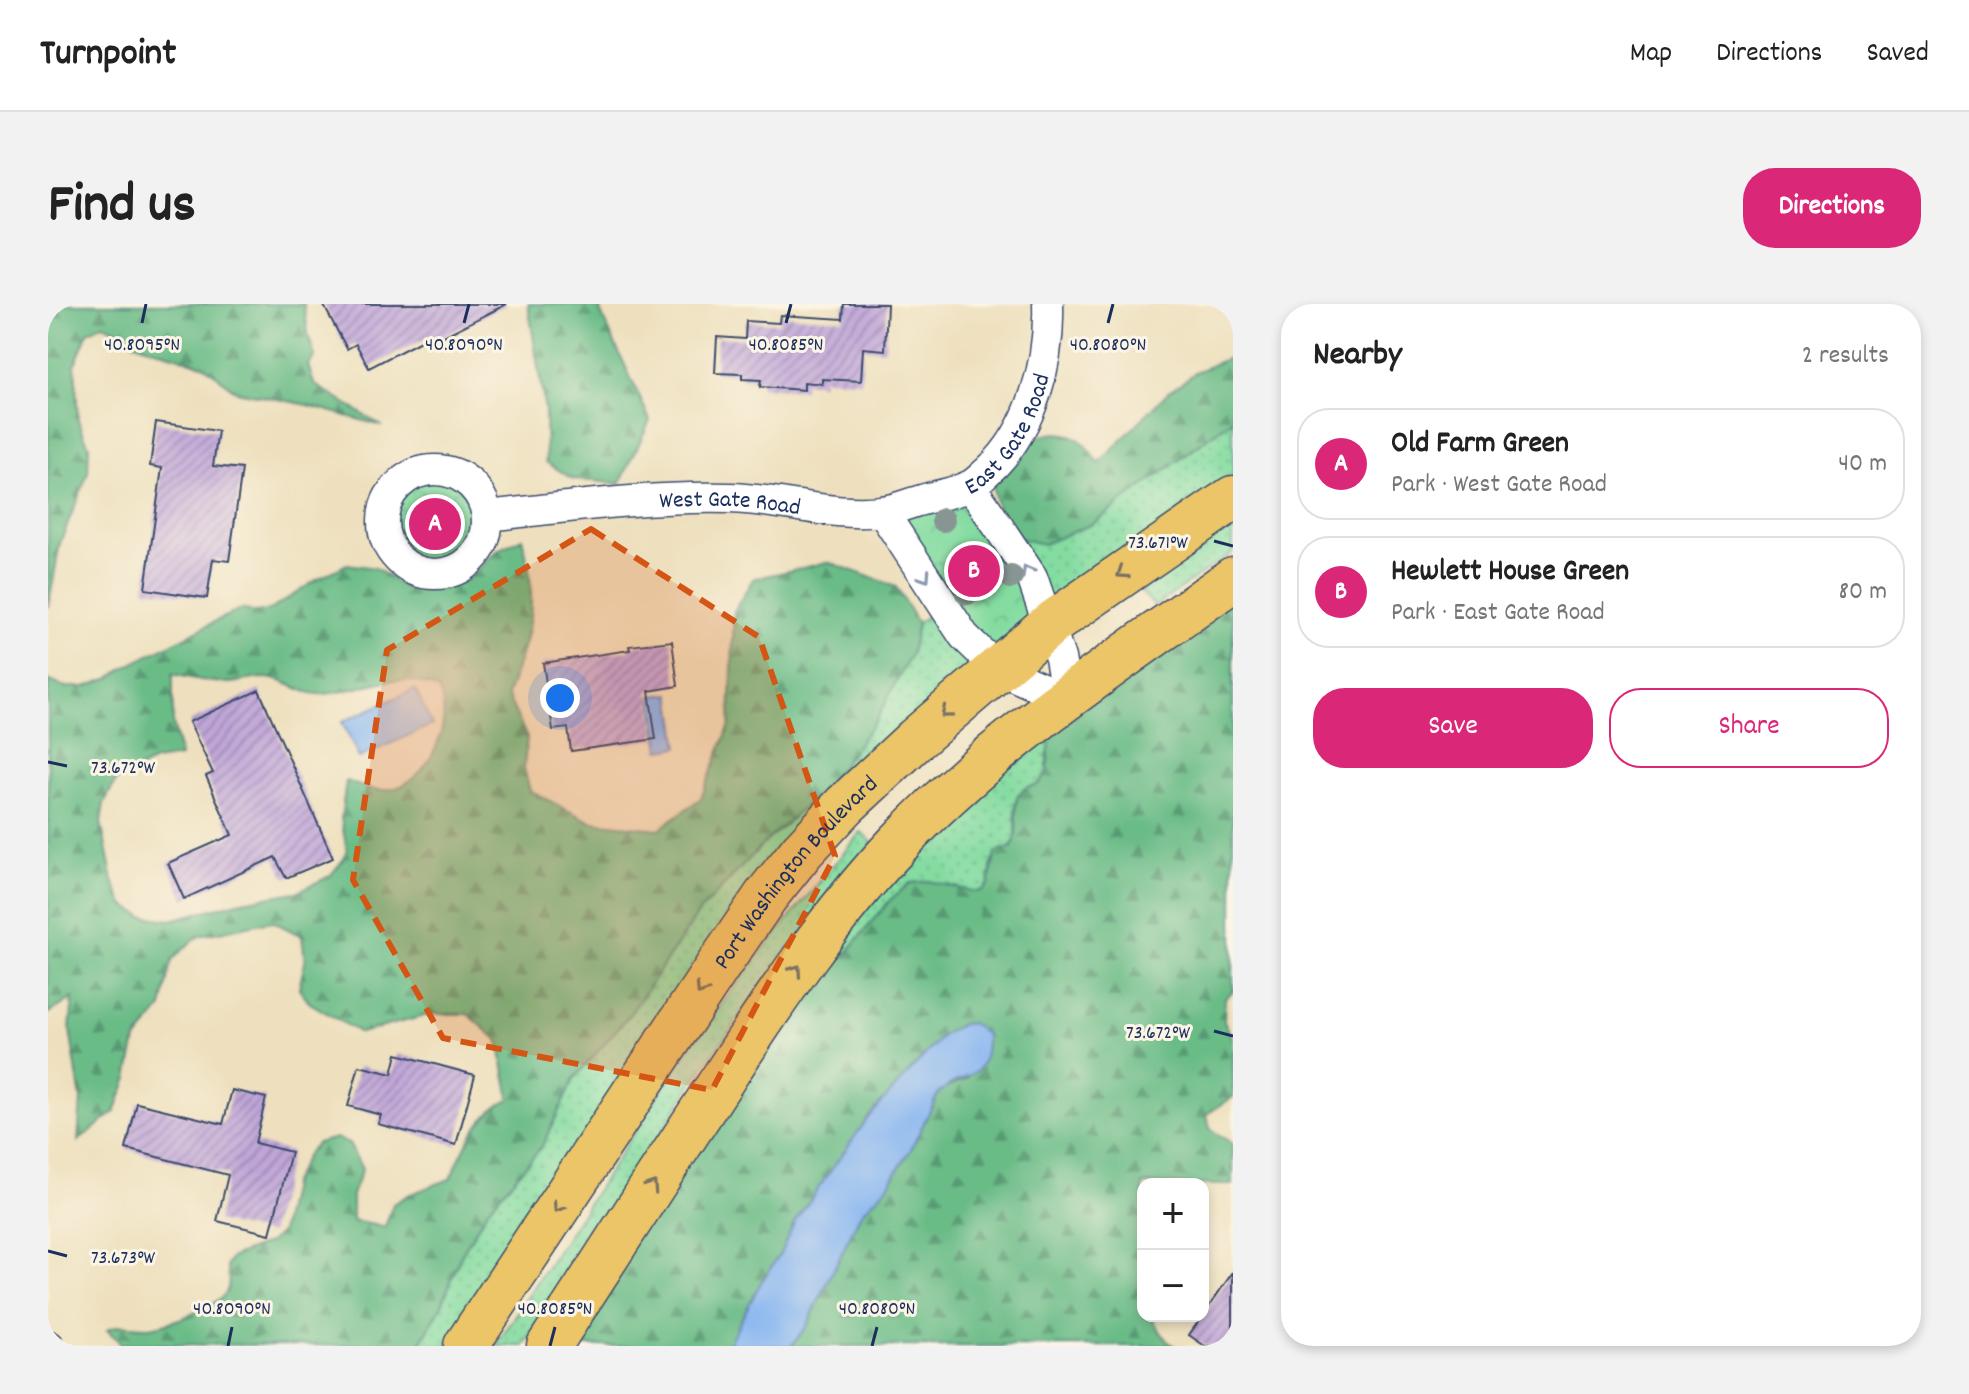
<!DOCTYPE html>
<meta charset="utf-8">
<style>
:root{--surface:#fff;--page:#f2f2f2;--text:#222;--muted:#767676;--line:#e0e0e0;--accent:#db2777}
body{margin:0;font-family:Dekko,sans-serif;background:var(--page);color:var(--text)}
.controls{position:absolute;right:24px;bottom:24px;display:grid;overflow:hidden;border-radius:16px;box-shadow:0 4px 12px #0003}
.controls button{width:72px;height:72px;display:grid;place-items:center;padding:0;border:0;border-bottom:2px solid var(--line);background:var(--surface);color:var(--text);font:40px sans-serif}
.you{position:absolute;left:512px;top:394px;width:28px;height:28px;margin:-20px;border:6px solid #fff;border-radius:50%;background:#1a73e8;box-shadow:0 0 0 12px #1a73e833}
.badge{display:grid;place-items:center;width:52px;height:52px;border-radius:50%;background:var(--accent);color:#fff;font-size:26px;font-weight:700}
.pin{position:absolute;translate:-50% -50%;border:4px solid #fff;box-shadow:0 2px 8px #0006}
.list{margin:0;padding:0;list-style:none}
h2{display:flex;justify-content:space-between;align-items:center;height:104px;margin:0;padding:0 32px;font-size:34px}
h2 small{font-size:26px;font-weight:400;color:var(--muted)}
.list li{display:grid;grid-template-columns:52px 1fr auto;gap:24px;align-items:center;box-sizing:border-box;height:112px;margin:0 16px 16px;padding:0 16px;border:2px solid var(--line);border-radius:32px}
.list b{display:block;font-size:30px;white-space:nowrap}
.list p{margin:0;font-size:26px;white-space:nowrap;color:var(--muted)}
.list em{font-size:26px;font-style:normal;color:var(--muted)}
.actions{display:flex;gap:16px;padding:24px 32px}
.actions a{flex:1;padding:18px 0;border:2px solid var(--accent);border-radius:32px;text-align:center;font-size:28px;color:var(--accent)}
.actions .main{background:var(--accent);color:#fff}
.map{position:relative;flex:none;width:1185px;height:1042px;overflow:hidden;border-radius:32px}
header{display:flex;align-items:center;gap:48px;box-sizing:border-box;height:112px;padding:0 40px;background:var(--surface);border-bottom:2px solid var(--line)}
header strong{font-size:38px}
nav{display:flex;gap:44px;margin-inline-start:auto;font-size:28px}
.intro{display:flex;align-items:center;justify-content:space-between;box-sizing:border-box;height:192px;padding:0 48px}
h1{margin:0;font-size:56px}
.button{padding:20px 36px;border-radius:32px;background:var(--accent);color:#fff;font-size:28px;font-weight:700}
main{display:flex;gap:48px;padding:0 48px}
aside{flex:1;background:var(--surface);border-radius:32px;box-shadow:0 4px 12px #0003}
.map>svg:first-child{display:block}
.grass{fill:url(#grass-dots);stroke:#508680;stroke-width:2}
.forest{fill:url(#forest-firs);stroke:#437672;stroke-width:2;fill-rule:evenodd}
.park{fill:url(#park-crowns);stroke:#508680;stroke-width:2}
.water{fill:#86b5f1;stroke:#5072a8;stroke-width:2}
.building{fill:url(#building-hatch)}
.lines{fill:none;stroke-linecap:round;stroke-linejoin:round}
.street-casing{stroke:#3b4a6c;stroke-width:33}
.primary-casing{stroke:#3b4a6c;stroke-width:47}
.street{stroke:#fff;stroke-width:30}
.primary{stroke:#ecc569;stroke-width:44}
.tree{fill:#889693}
.oneway{stroke:#8d97ae}
.oneway2{stroke:#797263}
.marked{fill:#d45514;fill-opacity:0.2;stroke:#d45514;stroke-width:6;stroke-dasharray:16 10;stroke-linejoin:round}
.ticks{fill:none;stroke:#1b2f5e;stroke-width:3}
.labels{text-anchor:middle;stroke-width:6;stroke-linejoin:round;paint-order:stroke}
.street-label{font-size:24px;fill:#1b2f5e;stroke:#fcf5e5}
.ticks-label{font-size:20px;text-anchor:middle;fill:#1b2f5e;stroke:#fcf5e5;stroke-width:6;stroke-linejoin:round;paint-order:stroke}
</style>
<header>
<strong>Turnpoint</strong>
<nav><a>Map</a><a>Directions</a><a>Saved</a></nav>
</header>
<div class="intro"><h1>Find us</h1><a class="button">Directions</a></div>
<main>
<div class="map">
<svg width="1185" height="1042" viewBox="0 0 1185 1042">
<defs>
<pattern id="grass-dots" width="8" height="8" patternUnits="userSpaceOnUse" patternTransform="scale(2)"><rect width="8" height="8" fill="#84dca1"/><path d="M2 2h.1M6 6h.1" fill="none" stroke="#71bd8d" stroke-width="1.8" stroke-linecap="round"/></pattern>
<pattern id="forest-firs" width="22" height="20" patternUnits="userSpaceOnUse" patternTransform="scale(2)"><rect width="22" height="20" fill="#6bbc87"/><path d="M5 1l3.5 6h-7zM16 11l3.5 6h-7z" fill="#579972"/></pattern>
<pattern id="park-crowns" width="20" height="18" patternUnits="userSpaceOnUse" patternTransform="scale(2)"><rect width="20" height="18" fill="#84dca1"/><path d="M2 6a3 3 0 1 1 6 0M12 15a3 3 0 1 1 6 0" fill="none" stroke="#71bd8d"/></pattern>
<pattern id="building-hatch" width="6" height="6" patternUnits="userSpaceOnUse" patternTransform="scale(2)"><rect width="6" height="6" fill="#c0a6d8"/><path d="M-1 1l2-2M0 6l6-6M5 7l2-2" fill="none" stroke="#9b88b2"/></pattern>
</defs>
<rect width="100%" height="100%" fill="#fcf5e5"/>
<filter id="ink" filterUnits="userSpaceOnUse"><feTurbulence type="fractalNoise" baseFrequency=".0125" numOctaves="2"/><feDisplacementMap in="SourceGraphic" scale="16" xChannelSelector="R" yChannelSelector="G"/><feConvolveMatrix kernelMatrix="1 2 1 2 8 2 1 2 1" color-interpolation-filters="sRGB"/></filter>
<filter id="wash" filterUnits="userSpaceOnUse"><feTurbulence type="fractalNoise" baseFrequency=".006" numOctaves="4" result="noise"/><feDisplacementMap in="SourceGraphic" scale="32" xChannelSelector="R" yChannelSelector="G"/><feGaussianBlur stdDeviation="1.8" result="paint"/><feColorMatrix in="noise" values="0 0 0 0 0 0 0 0 0 0 0 0 0 0 0 0 0 1.4 0 .05"/><feComposite in="paint" operator="in"/></filter>
<g filter="url(#wash)">
<rect width="100%" height="100%" fill="#eee0be"/>
<g class="grass">
<path d="M 1185,116 L 1185,194 L 1000,322 L 970,234 L 1044,220 Z"/>
<path d="M 1185,218 L 1185,248 L 1107,302 L 1093,288 L 1107,272 Z"/>
<path d="M 896,300 L 950,365 L 797,501 L 416,1042 L 371,1042 L 393,1003 L 413,951 L 440,905 L 494,842 L 526,775 L 582,710 L 652,607 L 714,541 L 776,485 L 828,416 L 863,350 L 869,319 Z"/>
<path d="M 1014,399 L 999,454 L 999,469 L 989,481 L 970,490 C 957,525 989,528 944,556 L 941,580 L 936,586 L 928,588 L 881,577 L 842,596 L 798,650 L 734,714 L 731,695 Z"/>
<path d="M 813,528 L 825,539 L 713,683 L 650,771 L 476,1042 L 448,1042 L 642,742 L 715,646 Z"/>
</g>
<g class="forest">
<path d="M 0,0 L 256,0 L 260,31 L 267,52 L 260,61 L 266,80 L 334,122 L 260,101 L 188,87 L 156,61 L 82,37 L 68,25 L 55,20 L 40,28 L 27,60 L 30,116 L 41,142 L 40,169 L 12,239 L 0,304 Z"/>
<path d="M 480,0 L 553,0 L 552,7 L 602,116 L 572,180 L 525,175 L 498,158 L 497,107 Z"/>
<path d="M 1185,52 L 1185,116 L 1044,220 L 995,240 L 970,234 C 960,220 945,203 945,185 C 945,154 992,121 1021,131 C 1037,136 1042,148 1051,160 L 1121,87 L 1150,67 Z"/>
<path d="M 474,234 C 492,297 482,330 459,391 L 479,434 L 476,464 L 482,487 L 543,518 L 611,525 L 653,494 L 682,421 L 686,307 L 705,275 L 781,258 L 848,283 L 869,319 L 863,350 L 828,416 L 776,485 L 714,541 L 652,607 L 582,710 L 526,775 L 494,842 L 440,905 L 413,951 L 393,1003 L 371,1042 L 74,1040 L 59,1026 C 74,1016 90,1026 107,1022 C 124,1019 171,1002 179,987 C 182,978 181,970 179,962 L 184,953 L 220,939 L 233,928 L 243,881 L 260,848 L 269,839 L 288,834 L 301,840 L 314,865 L 304,891 L 304,917 L 337,923 L 345,900 L 360,891 L 402,875 C 417,844 429,809 462,795 L 451,737 L 420,710 L 384,710 L 312,729 L 262,699 L 251,685 L 257,657 L 254,632 L 224,617 L 151,632 L 134,646 L 124,657 L 114,704 L 88,736 L 80,774 L 67,808 L 30,837 L 33,795 L 22,726 L 25,694 L 0,710 L 0,376 L 16,383 L 37,383 L 62,374 L 78,363 L 176,313 L 194,305 L 208,309 L 222,306 L 268,276 L 299,260 L 327,264 L 361,286 L 418,277 L 449,247 ZM 125,370 C 143,374 162,379 180,379 C 193,378 205,374 217,374 C 238,374 254,392 276,390 C 323,386 343,363 391,386 C 408,424 375,491 328,486 C 318,485 307,480 298,477 L 293,514 L 299,547 L 296,555 L 282,572 L 249,588 L 194,597 L 123,616 L 95,612 L 76,601 L 65,577 L 53,518 L 56,499 L 68,477 L 106,457 L 132,453 L 125,419 Z"/>
<path d="M 1185,275 L 1185,687 L 1177,694 L 1176,717 L 1185,735 L 1185,793 L 1159,810 L 1162,825 L 1185,840 L 1185,881 L 1095,880 L 1095,1012 L 1102,1012 L 1119,1037 L 1127,1042 L 743,1042 L 757,1025 L 813,909 L 838,884 L 862,847 L 890,790 L 897,784 L 920,774 L 923,719 L 913,720 L 895,731 L 820,814 L 746,919 L 732,950 L 712,980 L 679,1042 L 501,1042 L 734,714 L 798,650 L 842,596 L 862,579 L 881,577 L 928,588 L 936,586 L 941,580 L 947,551 L 954,545 L 963,545 C 978,523 952,484 989,481 L 999,469 L 1002,433 Z"/>
</g>
<g class="park">
<circle cx="387" cy="218" r="52"/>
<path d="M 923,182 L 1000,322 L 950,365 L 834,207 Z"/>
</g>
<g class="water">
<path d="M 367,385 L 384,421 L 311,454 L 294,418 Z"/>
<path d="M 623,390 L 631,443 L 612,446 L 604,392 Z"/>
<path d="M 923,719 L 938,730 C 939,782 917,764 890,790 L 862,847 L 838,884 L 813,909 L 757,1025 L 743,1042 L 679,1042 L 712,980 L 732,950 L 746,919 L 820,814 L 895,731 L 914,720 Z"/>
</g>
<g id="blocks">
<g class="building">
<path d="M 275,0 L 459,0 L 384,38 L 382,32 L 321,64 L 308,40 L 299,45 Z"/>
<path d="M 796,0 L 839,0 L 837,46 L 815,44 L 813,77 L 774,75 L 774,80 L 756,78 L 756,86 L 712,83 L 713,76 L 694,75 L 694,70 L 667,69 L 669,33 L 697,35 L 698,17 L 731,19 L 732,11 L 795,15 Z"/>
<path d="M 108,118 L 170,127 L 165,162 L 194,165 L 181,257 L 165,255 L 159,294 L 97,285 L 114,164 L 102,162 Z"/>
<path d="M 624,337 L 630,382 L 601,387 L 608,435 L 523,447 L 520,424 L 505,426 L 495,359 L 582,346 L 581,342 Z"/>
<path d="M 211,386 L 285,554 L 238,574 L 227,553 L 136,595 L 120,559 L 184,531 L 158,472 L 165,469 L 141,418 Z"/>
<path d="M 349,750 L 427,771 L 408,841 L 330,820 L 333,811 L 300,802 L 311,762 L 344,770 Z"/>
<path d="M 184,786 L 218,794 L 207,839 L 243,848 L 222,930 L 169,917 L 180,871 L 78,845 L 89,799 L 175,820 Z"/>
<path d="M 1185,968 L 1185,1042 L 1157,1042 L 1141,1031 Z"/>
</g>
</g>
</g>
<g filter="url(#ink)">
<use href="#blocks" fill-opacity="0" stroke="#3b4a6c" stroke-width="2"/>
<g class="lines">
<g class="street-casing">
<g id="street">
<circle cx="387" cy="218" r="52"/>
<path d="M 923,182 L 984,273 L 1012,354 L 1019,395"/>
<path d="M 834,207 L 916,332 L 950,365 L 1019,395"/>
<path id="s1" d="M 439,212 C 520,203 600,192 682,194 C 731,195 785,213 833,207 C 847,206 861,199 874,196 C 889,191 907,189 921,182 C 928,179 934,172 940,167 C 984,127 1002,58 1000,0"/>
<path d="M 0,1042 L 1,1042"/>
</g>
</g>
<g class="primary-casing">
<g id="primary">
<path id="s2" d="M 418,1042 L 670,662 L 718,592 L 754,547 L 797,501 L 868,435 L 1000,322 L 1185,194"/>
<path d="M 501,1042 C 559,952 617,862 676,773 C 729,692 782,612 849,541 C 946,437 1070,358 1185,275"/>
</g>
</g>
<use href="#street" class="street"/>
<use href="#primary" class="primary"/>
</g>
<g class="tree">
<circle cx="895" cy="216" r="12"/>
<circle cx="397" cy="227" r="12"/>
<circle cx="963" cy="273" r="12"/>
<circle cx="919" cy="289" r="12"/>
</g>
<defs><path id="oneway-chevron" d="M-2-3.5L2.5 0L-2 3.5" fill="none" stroke-width="1.6" stroke-linecap="round" stroke-linejoin="round" transform="scale(2)"/></defs>
<g class="oneway">
<use href="#oneway-chevron" transform="translate(979 267) rotate(-120)"/>
<use href="#oneway-chevron" transform="translate(877 273) rotate(57)"/>
</g>
<g class="oneway2">
<use href="#oneway-chevron" transform="translate(1074 269) rotate(146)"/>
<use href="#oneway-chevron" transform="translate(898 409) rotate(140)"/>
<use href="#oneway-chevron" transform="translate(748 666) rotate(-55)"/>
<use href="#oneway-chevron" transform="translate(653 686) rotate(123)"/>
<use href="#oneway-chevron" transform="translate(604 882) rotate(-57)"/>
<use href="#oneway-chevron" transform="translate(510 903) rotate(124)"/>
</g>
</g>
<path class="marked" d="M 543,225 L 711,333 L 787,552 L 664,786 L 395,734 L 305,576 L 339,346 Z"/>
<path class="ticks" d="M 94,19 L 98,0M 416,19 L 421,0M 738,19 L 743,0M 1060,19 L 1065,0M 1166,237 L 1185,242M 0,458 L 19,462M 1166,727 L 1185,732M 0,947 L 19,952M 180,1042 L 184,1023M 502,1042 L 507,1023M 824,1042 L 829,1023"/>
<g class="labels">
<g class="street-label">
<text dy="8" stroke="none"><textPath href="#s1" startOffset="554">East Gate Road</textPath></text>
<text dy="8" stroke="none"><textPath href="#s1" startOffset="244">West Gate Road</textPath></text>
<text dy="8" stroke="none"><textPath href="#s2" startOffset="578">Port Washington Boulevard</textPath></text>
</g>
</g>
<g class="ticks-label">
<text x="94" y="46">40.8095°N</text>
<text x="416" y="46">40.8090°N</text>
<text x="738" y="46">40.8085°N</text>
<text x="1060" y="46">40.8080°N</text>
<text x="1110" y="244">73.671°W</text>
<text x="75" y="469">73.672°W</text>
<text x="1110" y="734">73.672°W</text>
<text x="75" y="959">73.673°W</text>
<text x="184" y="1010">40.8090°N</text>
<text x="507" y="1010">40.8085°N</text>
<text x="829" y="1010">40.8080°N</text>
</g>
</svg>
<div class="controls">
<button>+</button>
<button>−</button>
</div>
<div class="you"></div>
<div class="pin badge" style="left:387px;top:220px">A</div>
<div class="pin badge" style="left:926px;top:267px">B</div>
</div>
<aside>
<h2>Nearby<small>2 results</small></h2>
<ul class="list">
<li><span class="badge">A</span><div><b>Old Farm Green</b><p>Park · West Gate Road</p></div><em>40 m</em></li>
<li><span class="badge">B</span><div><b>Hewlett House Green</b><p>Park · East Gate Road</p></div><em>80 m</em></li>
</ul>
<div class="actions"><a class="main">Save</a><a>Share</a></div>
</aside>
</main>
